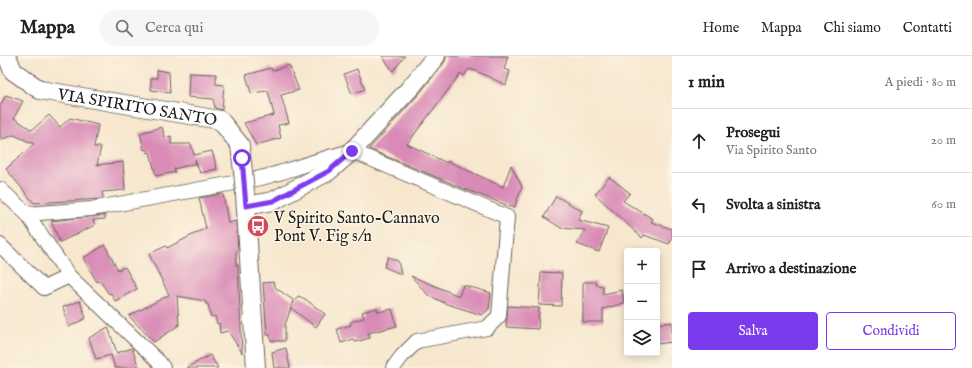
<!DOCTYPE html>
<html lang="it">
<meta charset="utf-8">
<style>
:root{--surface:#fff;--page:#f6f6f6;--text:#222;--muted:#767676;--line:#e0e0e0;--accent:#7c3aed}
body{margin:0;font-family:"IM FELL English",serif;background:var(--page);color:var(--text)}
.controls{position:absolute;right:12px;bottom:12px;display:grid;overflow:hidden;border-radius:4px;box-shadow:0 2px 10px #0003}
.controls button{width:36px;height:36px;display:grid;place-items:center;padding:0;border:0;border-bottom:1px solid var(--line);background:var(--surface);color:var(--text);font:20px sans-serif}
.stop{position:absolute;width:12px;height:12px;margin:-9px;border:3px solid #7c3aed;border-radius:50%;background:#fff}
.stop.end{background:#7c3aed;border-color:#fff;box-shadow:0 1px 4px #0008}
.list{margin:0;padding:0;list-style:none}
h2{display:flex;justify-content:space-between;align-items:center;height:52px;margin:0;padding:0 16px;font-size:17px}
h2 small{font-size:13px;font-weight:400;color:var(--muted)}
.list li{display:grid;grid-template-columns:26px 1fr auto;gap:12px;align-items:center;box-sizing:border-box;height:64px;padding:0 16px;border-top:1px solid var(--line)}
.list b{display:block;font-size:15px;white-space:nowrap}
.list p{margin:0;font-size:13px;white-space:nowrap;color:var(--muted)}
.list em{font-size:13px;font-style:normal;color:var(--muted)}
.actions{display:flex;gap:8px;padding:12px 16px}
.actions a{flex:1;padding:9px 0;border:1px solid var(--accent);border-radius:4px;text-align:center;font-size:14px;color:var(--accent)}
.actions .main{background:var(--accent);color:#fff}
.icon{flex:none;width:22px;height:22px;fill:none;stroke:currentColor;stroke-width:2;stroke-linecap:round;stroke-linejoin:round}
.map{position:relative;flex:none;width:672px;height:312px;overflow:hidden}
header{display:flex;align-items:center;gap:24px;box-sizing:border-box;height:56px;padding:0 20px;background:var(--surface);border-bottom:1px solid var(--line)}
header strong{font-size:19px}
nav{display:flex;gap:22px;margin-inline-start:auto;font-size:14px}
.search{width:280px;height:36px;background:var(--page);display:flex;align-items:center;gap:10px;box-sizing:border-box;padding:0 14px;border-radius:22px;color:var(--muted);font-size:15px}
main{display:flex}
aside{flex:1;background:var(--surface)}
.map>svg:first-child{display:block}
.building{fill:#d98ab6}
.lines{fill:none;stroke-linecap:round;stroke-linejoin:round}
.minor-casing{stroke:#69635a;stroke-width:16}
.tertiary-casing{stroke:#69635a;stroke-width:20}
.minor{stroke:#fff;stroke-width:14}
.tertiary{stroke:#fff;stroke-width:18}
.tertiary-bridge-casing{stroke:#69635a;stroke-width:20;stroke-linecap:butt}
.tertiary-bridge{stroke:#fff;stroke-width:18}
.route{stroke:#7c3aed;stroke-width:5}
.labels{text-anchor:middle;stroke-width:3;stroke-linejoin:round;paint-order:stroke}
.street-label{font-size:16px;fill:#1c1c1c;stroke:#fcf5e5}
.poi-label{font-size:16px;fill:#1c1c1c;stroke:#fcf5e5;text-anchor:start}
</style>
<header>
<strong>Mappa</strong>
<div class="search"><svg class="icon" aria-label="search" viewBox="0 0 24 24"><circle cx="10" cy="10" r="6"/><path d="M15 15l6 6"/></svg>Cerca qui</div>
<nav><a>Home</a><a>Mappa</a><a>Chi siamo</a><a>Contatti</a></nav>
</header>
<main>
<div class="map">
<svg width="672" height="312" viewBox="0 0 672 312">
<rect width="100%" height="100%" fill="#fcf5e5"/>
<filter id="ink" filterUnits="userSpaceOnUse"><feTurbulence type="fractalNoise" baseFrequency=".025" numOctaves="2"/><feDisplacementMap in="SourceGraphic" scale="8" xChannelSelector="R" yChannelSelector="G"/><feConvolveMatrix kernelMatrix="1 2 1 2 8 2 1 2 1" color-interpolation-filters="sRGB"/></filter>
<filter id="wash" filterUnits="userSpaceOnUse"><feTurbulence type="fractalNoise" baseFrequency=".012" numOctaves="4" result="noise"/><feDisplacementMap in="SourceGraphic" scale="16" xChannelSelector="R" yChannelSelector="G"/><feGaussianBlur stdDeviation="0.9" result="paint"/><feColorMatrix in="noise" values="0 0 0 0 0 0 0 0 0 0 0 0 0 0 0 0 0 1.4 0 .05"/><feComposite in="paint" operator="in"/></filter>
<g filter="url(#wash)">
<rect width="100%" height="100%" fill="#f7e7ce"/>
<g id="blocks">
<g class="building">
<path d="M 382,0 L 405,0 L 393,15 Z"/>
<path d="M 447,0 L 508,0 L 504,13 L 510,15 L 506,29 L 476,15 L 469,13 L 464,20 L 461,17 L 407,88 L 447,107 L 448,105 L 503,131 L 511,109 L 522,131 L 514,152 L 467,134 L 369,93 L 419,38 L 444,7 Z"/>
<path d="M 289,9 L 299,34 L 281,39 L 289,67 L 278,69 L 281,82 L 256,89 L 244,67 L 274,59 L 268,35 L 251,37 L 246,19 L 271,12 L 272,15 Z"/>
<path d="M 357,13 L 365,33 L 352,38 L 344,18 Z"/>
<path d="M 157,14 L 169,16 L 170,37 L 151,34 L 151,22 L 157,22 Z"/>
<path d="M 189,17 L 216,18 L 216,28 L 224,29 L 222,54 L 215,52 L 213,43 L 188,41 Z"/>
<path d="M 6,39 L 23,45 L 14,62 L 32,74 L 49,59 L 60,71 L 70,62 L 98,69 L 94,91 L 101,91 L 97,109 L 123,106 L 125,134 L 102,136 L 103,142 L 100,143 L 34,147 L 6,113 L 34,88 L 14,79 L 0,84 L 0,50 Z"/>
<path d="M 162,71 L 165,82 L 171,80 L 171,88 L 191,88 L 194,99 L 212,95 L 217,113 L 200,117 L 195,104 L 196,107 L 174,113 L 175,116 L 156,120 L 150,96 L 147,97 L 146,93 L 144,94 L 140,77 Z"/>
<path d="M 609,121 L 630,137 L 623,145 L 653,163 L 651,166 L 672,173 L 672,183 L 669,188 L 644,179 L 642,182 L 595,138 Z"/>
<path d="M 223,138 L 228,167 L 236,165 L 238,193 L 236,196 L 236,209 L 238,209 L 242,297 L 228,275 L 220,277 L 219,267 L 217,268 L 215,260 L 211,261 L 208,248 L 206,248 L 205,245 L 177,240 L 179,269 L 154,286 L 129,260 L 169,239 L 149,198 L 166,190 L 167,192 L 206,172 L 199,142 Z"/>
<path d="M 556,140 L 582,155 L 578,164 L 608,172 L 599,196 L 577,188 L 585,174 L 561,172 L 544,161 Z"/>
<path d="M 105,159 L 105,163 L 93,164 L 95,169 L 60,186 L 51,165 Z"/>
<path d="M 105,189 L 118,214 L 125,211 L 137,233 L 115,245 L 111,237 L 109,238 L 100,225 L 97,226 L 83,202 Z"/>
<path d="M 388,201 L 398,205 L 401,218 L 384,211 Z"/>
<path d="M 541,216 L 562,217 L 561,250 L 539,249 Z"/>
<path d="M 411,220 L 459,240 L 463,229 L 491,237 L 489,253 L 482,259 L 447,248 L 428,239 Z"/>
<path d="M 273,226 L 276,232 L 293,244 L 291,251 L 298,240 L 305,243 L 325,258 L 316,271 L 291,252 L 285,269 L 285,285 L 271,285 L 270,279 L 267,279 L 263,227 Z"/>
<path d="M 583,226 L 596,226 L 596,229 L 603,230 L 603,238 L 622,234 L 624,247 L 603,253 L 603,266 L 583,266 Z"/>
<path d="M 80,245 L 86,262 L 69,271 L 63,251 Z"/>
<path d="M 508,250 L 539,252 L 538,273 L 506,271 Z"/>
<path d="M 377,252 L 378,256 L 392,253 L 397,270 L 368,277 L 370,282 L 355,286 L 354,283 L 341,287 L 337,273 L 351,269 L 350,266 L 364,262 L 362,256 Z"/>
<path d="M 672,266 L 672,286 L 657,288 L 657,268 Z"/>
<path d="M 108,271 L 117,297 L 132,292 L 139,312 L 115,312 L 111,299 L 96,303 L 89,282 Z"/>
<path d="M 286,292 L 290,312 L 274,312 L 272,296 Z"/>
<path d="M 210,299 L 218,312 L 186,312 Z"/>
</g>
</g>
</g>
<g filter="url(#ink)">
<use href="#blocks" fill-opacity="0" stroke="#69635a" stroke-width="1"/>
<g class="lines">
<g class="minor-casing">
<g id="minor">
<path d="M 0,133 L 27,158 L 69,220 L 159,306 L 163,312"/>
<path d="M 27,158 L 91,153 L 256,123 C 289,116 319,102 352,95 L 507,161 L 499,260 L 487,272 L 417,285 L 402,300 L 393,312"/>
<path d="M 0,189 L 44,232 L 69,220"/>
</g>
</g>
<g class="tertiary-casing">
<g id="tertiary">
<path id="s1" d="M 7,0 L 13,15 L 40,34 L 220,64 L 240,89 L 243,116"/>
<path d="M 245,139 L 256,312"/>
<path d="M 246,150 L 273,145 L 329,115 L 352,95 L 411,31 L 436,0"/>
</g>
</g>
<use href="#minor" class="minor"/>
<use href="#tertiary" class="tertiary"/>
<g class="tertiary-bridge-casing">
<path id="tertiary-bridge" d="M 243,116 L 245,136"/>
</g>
<use href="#tertiary-bridge" class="tertiary-bridge"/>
</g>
</g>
<g class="lines" filter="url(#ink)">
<path class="route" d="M 242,102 L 246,150 L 273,145 L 329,115 L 352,95"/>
</g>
<defs>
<g id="bus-disc" transform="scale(1.15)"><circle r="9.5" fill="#d1495b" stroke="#fcf5e5"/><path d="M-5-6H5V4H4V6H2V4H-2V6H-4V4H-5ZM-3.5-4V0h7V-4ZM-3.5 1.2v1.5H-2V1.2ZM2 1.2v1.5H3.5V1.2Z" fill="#fff"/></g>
</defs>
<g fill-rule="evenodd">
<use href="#bus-disc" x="258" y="170"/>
</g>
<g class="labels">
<g class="street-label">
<text dy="6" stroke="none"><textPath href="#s1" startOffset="148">VIA SPIRITO SANTO</textPath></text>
</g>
<g class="poi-label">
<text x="274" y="167">V Spirito Santo-Cannavo<tspan x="274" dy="18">Pont V. Fig s/n</tspan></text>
</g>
</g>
</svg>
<div class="controls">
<button>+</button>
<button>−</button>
<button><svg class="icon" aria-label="layers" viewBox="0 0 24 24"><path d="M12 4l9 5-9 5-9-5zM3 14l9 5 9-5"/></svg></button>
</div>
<div class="stop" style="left:242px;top:102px"></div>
<div class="stop end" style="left:352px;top:95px"></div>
</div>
<aside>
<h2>1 min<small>A piedi · 80 m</small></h2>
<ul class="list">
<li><svg class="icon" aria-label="ahead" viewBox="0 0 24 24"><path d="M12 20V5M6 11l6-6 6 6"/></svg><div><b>Prosegui</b><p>Via Spirito Santo</p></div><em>20 m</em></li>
<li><svg class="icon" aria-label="left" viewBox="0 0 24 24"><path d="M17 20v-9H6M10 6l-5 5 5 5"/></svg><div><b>Svolta a sinistra</b></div><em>60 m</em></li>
<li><svg class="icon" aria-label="arrive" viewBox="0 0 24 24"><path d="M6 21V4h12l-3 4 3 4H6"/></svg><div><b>Arrivo a destinazione</b></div></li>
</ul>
<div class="actions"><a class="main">Salva</a><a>Condividi</a></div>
</aside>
</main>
